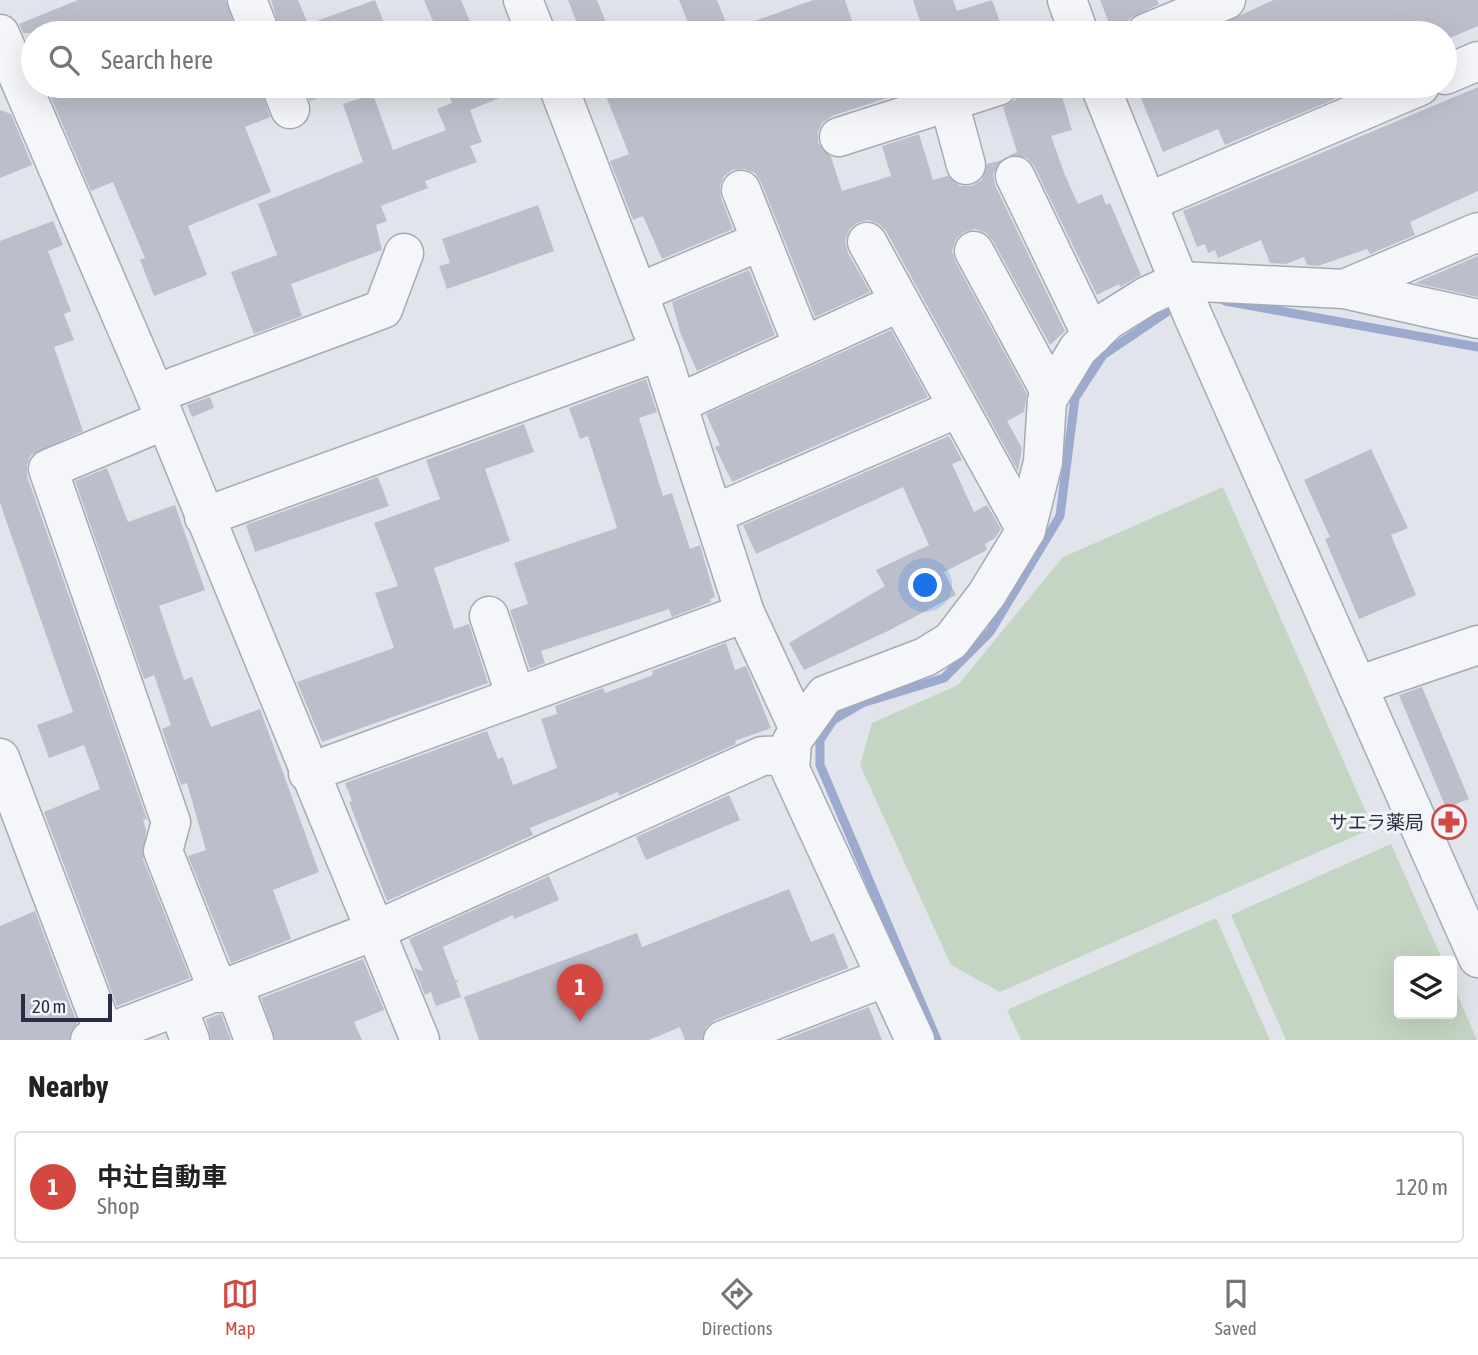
<!DOCTYPE html>
<meta charset="utf-8">
<style>
:root{--surface:#fff;--page:#f2f2f2;--text:#222;--muted:#767676;--line:#e0e0e0;--accent:#d54842}
body{margin:0;font-family:"Asap Condensed","Noto Sans JP",sans-serif;background:var(--page);color:var(--text)}
.controls{position:absolute;right:21px;bottom:21px;display:grid;overflow:hidden;border-radius:7px;box-shadow:0 7px 28px #0002}
.controls button{width:63px;height:63px;display:grid;place-items:center;padding:0;border:0;border-bottom:2px solid var(--line);background:var(--surface);color:var(--text);font:35px sans-serif}
.scale{position:absolute;left:21px;bottom:18px;width:91px;box-sizing:border-box;padding-left:7px;border:4px solid #292e44;border-top:0;font-size:19px;line-height:24px;white-space:nowrap;color:#292e44;-webkit-text-stroke:5px #f2f4f8;paint-order:stroke}
.you{position:absolute;left:926px;top:586px;width:24px;height:24px;margin:-18px;border:5px solid #fff;border-radius:50%;background:#1a73e8;box-shadow:0 0 0 10px #1a73e833}
.badge{display:grid;place-items:center;width:46px;height:46px;border-radius:50%;background:var(--accent);color:#fff;font-size:23px;font-weight:700}
.pin{position:absolute;translate:-50% -58px;filter:drop-shadow(0 2px 4px #0008)}
.pin::after{content:'';position:absolute;top:37px;width:24px;height:21px;background:inherit;clip-path:polygon(0 0,100% 0,50% 100%)}
.list{margin:0;padding:0;list-style:none}
h2{display:flex;justify-content:space-between;align-items:center;height:91px;margin:0;padding:0 28px;font-size:30px}
h2 small{font-size:23px;font-weight:400;color:var(--muted)}
.list li{display:grid;grid-template-columns:46px 1fr auto;gap:21px;align-items:center;box-sizing:border-box;height:112px;margin:0 14px 14px;padding:0 14px;border:2px solid var(--line);border-radius:7px}
.list b{display:block;font-size:26px;white-space:nowrap}
.list p{margin:0;font-size:23px;white-space:nowrap;color:var(--muted)}
.list em{font-size:23px;font-style:normal;color:var(--muted)}
.icon{flex:none;width:38px;height:38px;fill:none;stroke:currentColor;stroke-width:2;stroke-linecap:round;stroke-linejoin:round}
.map{position:relative;flex:none;width:1478px;height:1040px;overflow:hidden}
.search{position:absolute;background:var(--surface);box-shadow:0 7px 28px #0002;left:21px;right:21px;top:21px;height:77px;display:flex;align-items:center;gap:18px;box-sizing:border-box;padding:0 24px;border-radius:38px;color:var(--muted);font-size:26px}
.sheet{height:217px;background:var(--surface)}
nav{display:flex;justify-content:space-around;align-items:center;box-sizing:border-box;height:98px;border-top:2px solid var(--line);background:var(--surface);font-size:19px;color:var(--muted)}
nav a{display:grid;justify-items:center;gap:4px}
nav .on{color:var(--accent)}
.map>svg:first-child{display:block}
.green{fill:#c4d6c3}
.lines{fill:none;stroke-linecap:round;stroke-linejoin:round}
.stream{stroke:#9caacd;stroke-width:9}
.building{fill:#bcbfcb}
.minor-casing{stroke:#a7aab6;stroke-width:41}
.minor{stroke:#f5f6f9;stroke-width:38}
.labels{text-anchor:middle;stroke-width:6;stroke-linejoin:round;paint-order:stroke}
.poi-label{font-size:19px;fill:#292e44;stroke:#f2f4f8;text-anchor:end}
</style>
<div class="map">
<svg width="1478" height="1040" viewBox="0 0 1478 1040">
<rect width="100%" height="100%" fill="#e2e4eb"/>
<g class="green">
<path d="M 1223,487 L 1373,828 L 1000,992 L 951,965 L 860,765 L 872,723 L 958,685 L 1063,557 Z"/>
<path d="M 1391,844 L 1443,961 L 1399,961 L 1399,1014 L 1452,1014 L 1452,982 L 1477,1040 L 1286,1040 L 1231,915 Z"/>
<path d="M 1216,918 L 1270,1040 L 1021,1040 L 1007,1010 Z"/>
</g>
<g class="lines">
<g class="stream">
<path d="M 1225,301 L 1478,347"/>
<path d="M 937,1040 L 820,765 L 820,740 L 833,720 L 862,703 L 944,678 L 990,632 L 1060,516 L 1075,398 L 1103,355 L 1177,305"/>
</g>
</g>
<g class="building">
<path d="M 78,0 L 226,0 L 237,33 L 23,33 L 19,24 Z"/>
<path d="M 271,0 L 298,0 L 308,24 L 375,0 L 388,33 L 281,33 Z"/>
<path d="M 424,0 L 461,0 L 475,33 L 438,33 Z"/>
<path d="M 568,0 L 597,0 L 610,33 L 581,33 Z"/>
<path d="M 679,0 L 717,0 L 730,33 L 692,33 Z"/>
<path d="M 813,0 L 845,0 L 856,33 L 731,33 L 730,30 Z"/>
<path d="M 913,0 L 953,0 L 957,11 L 992,0 L 1004,33 L 904,33 L 903,30 L 921,24 Z"/>
<path d="M 1100,0 L 1157,0 L 1159,4 L 1129,19 L 1125,33 L 1113,33 Z"/>
<path d="M 1273,0 L 1478,0 L 1478,26 L 1445,40 L 1445,33 L 1203,33 Z"/>
<path d="M 46,86 L 260,86 L 270,117 L 245,127 L 271,192 L 188,226 L 207,275 L 154,296 L 140,260 L 145,258 L 113,182 L 91,191 Z"/>
<path d="M 304,86 L 346,86 L 346,87 L 310,101 Z"/>
<path d="M 445,86 L 527,87 L 470,110 L 482,142 L 470,146 L 477,162 L 425,181 L 428,188 L 381,206 L 387,221 L 376,225 L 382,250 L 291,284 L 302,316 L 254,334 L 231,272 L 277,255 L 258,204 L 363,162 L 343,104 L 373,94 L 393,150 L 446,130 L 437,109 L 452,103 Z"/>
<path d="M 602,86 L 904,86 L 906,92 L 832,116 L 822,123 L 818,132 L 818,143 L 831,157 L 842,191 L 891,176 L 882,146 L 919,134 L 933,180 L 948,176 L 960,186 L 972,186 L 982,180 L 987,164 L 1002,160 L 993,174 L 995,185 L 1065,331 L 1050,345 L 993,241 L 986,233 L 975,229 L 964,232 L 956,239 L 952,251 L 955,261 L 1027,394 L 1024,412 L 1007,421 L 1022,448 L 1018,471 L 886,231 L 879,224 L 868,220 L 857,223 L 849,230 L 845,241 L 848,253 L 870,292 L 815,317 L 761,182 L 755,173 L 745,169 L 732,170 L 724,176 L 720,186 L 721,198 L 733,229 L 662,259 L 643,216 L 633,220 L 610,161 L 629,154 Z"/>
<path d="M 1030,86 L 1059,86 L 1072,130 L 1051,136 L 1065,175 L 1078,204 L 1102,194 L 1106,205 L 1110,203 L 1141,275 L 1120,287 L 1119,284 L 1097,295 L 1034,166 L 1027,158 L 1008,156 L 1017,152 L 1003,107 L 1015,100 L 1019,89 Z"/>
<path d="M 1136,86 L 1329,86 L 1335,99 L 1225,145 L 1218,129 L 1163,152 Z"/>
<path d="M 1478,87 L 1478,191 L 1410,222 L 1415,235 L 1370,254 L 1367,249 L 1318,266 L 1307,265 L 1304,257 L 1286,264 L 1270,263 L 1261,240 L 1218,258 L 1215,250 L 1208,253 L 1205,244 L 1197,247 L 1183,211 Z"/>
<path d="M 0,110 L 11,114 L 32,165 L 0,178 Z"/>
<path d="M 538,205 L 554,251 L 447,289 L 439,266 L 450,263 L 442,239 Z"/>
<path d="M 53,221 L 63,245 L 48,251 L 71,311 L 64,314 L 74,340 L 54,347 L 83,431 L 31,455 L 27,465 L 27,476 L 147,819 L 143,820 L 146,830 L 143,859 L 190,978 L 117,1006 L 44,812 L 100,789 L 84,745 L 49,758 L 37,725 L 73,712 L 0,503 L 0,241 Z"/>
<path d="M 1478,256 L 1478,297 L 1415,283 Z"/>
<path d="M 749,270 L 775,335 L 697,371 L 681,335 L 672,302 Z"/>
<path d="M 891,330 L 928,397 L 732,482 L 715,447 L 720,445 L 706,414 Z"/>
<path d="M 646,379 L 657,412 L 639,418 L 663,496 L 672,493 L 690,549 L 700,545 L 715,597 L 710,599 L 711,602 L 672,617 L 669,609 L 541,651 L 545,663 L 530,669 L 510,610 L 528,604 L 514,563 L 617,528 L 588,436 L 580,439 L 569,408 Z"/>
<path d="M 210,397 L 214,408 L 192,417 L 187,405 Z"/>
<path d="M 524,424 L 534,452 L 485,469 L 510,541 L 434,568 L 454,629 L 469,624 L 488,683 L 322,742 L 297,682 L 394,648 L 375,593 L 398,586 L 374,523 L 440,499 L 426,460 Z"/>
<path d="M 949,436 L 962,460 L 952,464 L 974,512 L 987,505 L 1001,529 L 995,538 L 985,544 L 987,550 L 944,572 L 956,595 L 888,631 L 804,670 L 789,643 L 885,586 L 876,570 L 929,545 L 903,487 L 756,554 L 743,525 Z"/>
<path d="M 1371,449 L 1408,528 L 1391,535 L 1416,595 L 1359,619 L 1325,539 L 1330,537 L 1304,480 Z"/>
<path d="M 107,468 L 128,522 L 175,505 L 205,590 L 159,606 L 184,680 L 192,677 L 211,727 L 260,709 L 319,872 L 273,890 L 291,939 L 231,963 L 188,856 L 206,850 L 187,783 L 181,785 L 162,729 L 171,725 L 154,675 L 144,679 L 75,481 Z"/>
<path d="M 378,477 L 389,506 L 255,552 L 246,525 Z"/>
<path d="M 726,643 L 735,670 L 746,666 L 771,728 L 735,741 L 736,744 L 619,796 L 618,792 L 530,828 L 533,835 L 387,901 L 349,802 L 352,801 L 345,783 L 487,731 L 498,759 L 503,757 L 513,785 L 557,768 L 541,719 L 557,714 L 555,706 L 603,688 L 605,693 L 653,675 L 652,671 Z"/>
<path d="M 1422,687 L 1469,799 L 1446,808 L 1399,695 Z"/>
<path d="M 729,795 L 740,820 L 646,860 L 636,837 Z"/>
<path d="M 549,876 L 559,900 L 514,919 L 513,915 L 443,947 L 455,980 L 459,981 L 456,983 L 461,997 L 436,1006 L 431,992 L 425,995 L 414,968 L 423,971 L 409,939 Z"/>
<path d="M 789,889 L 811,942 L 834,933 L 848,968 L 715,1020 L 706,1027 L 702,1040 L 685,1040 L 680,1027 L 649,1040 L 479,1040 L 464,997 L 637,933 L 642,947 Z"/>
<path d="M 35,911 L 77,1023 L 69,1040 L 0,1040 L 0,926 Z"/>
<path d="M 363,959 L 384,1010 L 354,1022 L 362,1040 L 275,1040 L 261,998 Z"/>
<path d="M 869,1007 L 882,1040 L 784,1040 Z"/>
<path d="M 221,1014 L 231,1040 L 211,1040 L 206,1019 Z"/>
</g>
<g class="lines">
<g class="minor-casing">
<g id="minor">
<path d="M 247,0 L 260,33"/>
<path d="M 523,0 L 536,33"/>
<path d="M 1067,0 L 1079,33"/>
<path d="M 1146,33 L 1226,0"/>
<path d="M 0,34 L 155,394 L 420,1040"/>
<path d="M 1445,75 L 1478,61"/>
<path d="M 281,86 L 290,109"/>
<path d="M 558,86 L 660,351 L 745,613 L 799,729"/>
<path d="M 1100,86 L 1193,316 L 1478,958"/>
<path d="M 949,102 L 966,165"/>
<path d="M 839,137 L 998,86"/>
<path d="M 1015,176 L 1092,336"/>
<path d="M 741,190 L 803,346"/>
<path d="M 1148,202 L 1420,86"/>
<path d="M 867,242 L 1026,530"/>
<path d="M 974,251 L 1051,393"/>
<path d="M 1344,289 L 1478,232"/>
<path d="M 638,293 L 761,241"/>
<path d="M 155,394 L 383,309 L 404,253"/>
<path d="M 679,403 L 900,302"/>
<path d="M 165,420 L 48,469 L 171,822 L 163,851 L 219,993"/>
<path d="M 714,514 L 958,408"/>
<path d="M 204,517 L 660,351"/>
<path d="M 489,616 L 516,697"/>
<path d="M 1357,686 L 1478,645"/>
<path d="M 0,758 L 105,1035"/>
<path d="M 308,773 L 745,613"/>
<path d="M 234,987 L 254,1040"/>
<path d="M 178,1008 L 190,1040"/>
<path d="M 90,1040 L 374,931 L 762,756 L 791,755"/>
<path d="M 723,1040 L 886,977"/>
<path d="M 915,1040 L 790,769 L 792,741 L 825,695 L 925,657 L 951,641 L 987,594 L 1026,530 L 1043,462 L 1047,400 L 1078,349 L 1107,321 L 1147,296 L 1180,281 L 1344,289 L 1478,319"/>
</g>
</g>
<use href="#minor" class="minor"/>
</g>
<defs>
<g id="pharmacy-ring" transform="scale(1.75)"><circle r="9.5" fill="#f2f4f8" stroke="#d54842" stroke-width="1.5"/><path d="M-2-6h4v4h4v4h-4v4h-4v-4h-4v-4h4Z" fill="#d54842"/></g>
</defs>
<g fill-rule="evenodd">
<use href="#pharmacy-ring" x="1449" y="822"/>
</g>
<g class="labels">
<g class="poi-label">
<text x="1424" y="829">サエラ薬局</text>
</g>
</g>
</svg>
<div class="controls">
<button><svg class="icon" aria-label="layers" viewBox="0 0 24 24"><path d="M12 4l9 5-9 5-9-5zM3 14l9 5 9-5"/></svg></button>
</div>
<div class="scale">20 m</div>
<div class="you"></div>
<div class="pin badge" style="left:580px;top:1022px">1</div>
<div class="search"><svg class="icon" aria-label="search" viewBox="0 0 24 24"><circle cx="10" cy="10" r="6"/><path d="M15 15l6 6"/></svg>Search here</div>
</div>
<section class="sheet">
<h2>Nearby<small></small></h2>
<ul class="list">
<li><span class="badge">1</span><div><b>中辻自動車</b><p>Shop</p></div><em>120 m</em></li>
</ul>
</section>
<nav>
<a class="on"><svg class="icon" aria-label="map" viewBox="0 0 24 24"><path d="M3 6l6-2 6 2 6-2v14l-6 2-6-2-6 2zM9 4v14M15 6v14"/></svg>Map</a>
<a><svg class="icon" aria-label="directions" viewBox="0 0 24 24"><path d="M12 3l9 9-9 9-9-9zM9 14v-3h6M13 9l2 2-2 2"/></svg>Directions</a>
<a><svg class="icon" aria-label="saved" viewBox="0 0 24 24"><path d="M7 4h10v16l-5-4-5 4z"/></svg>Saved</a>
</nav>
